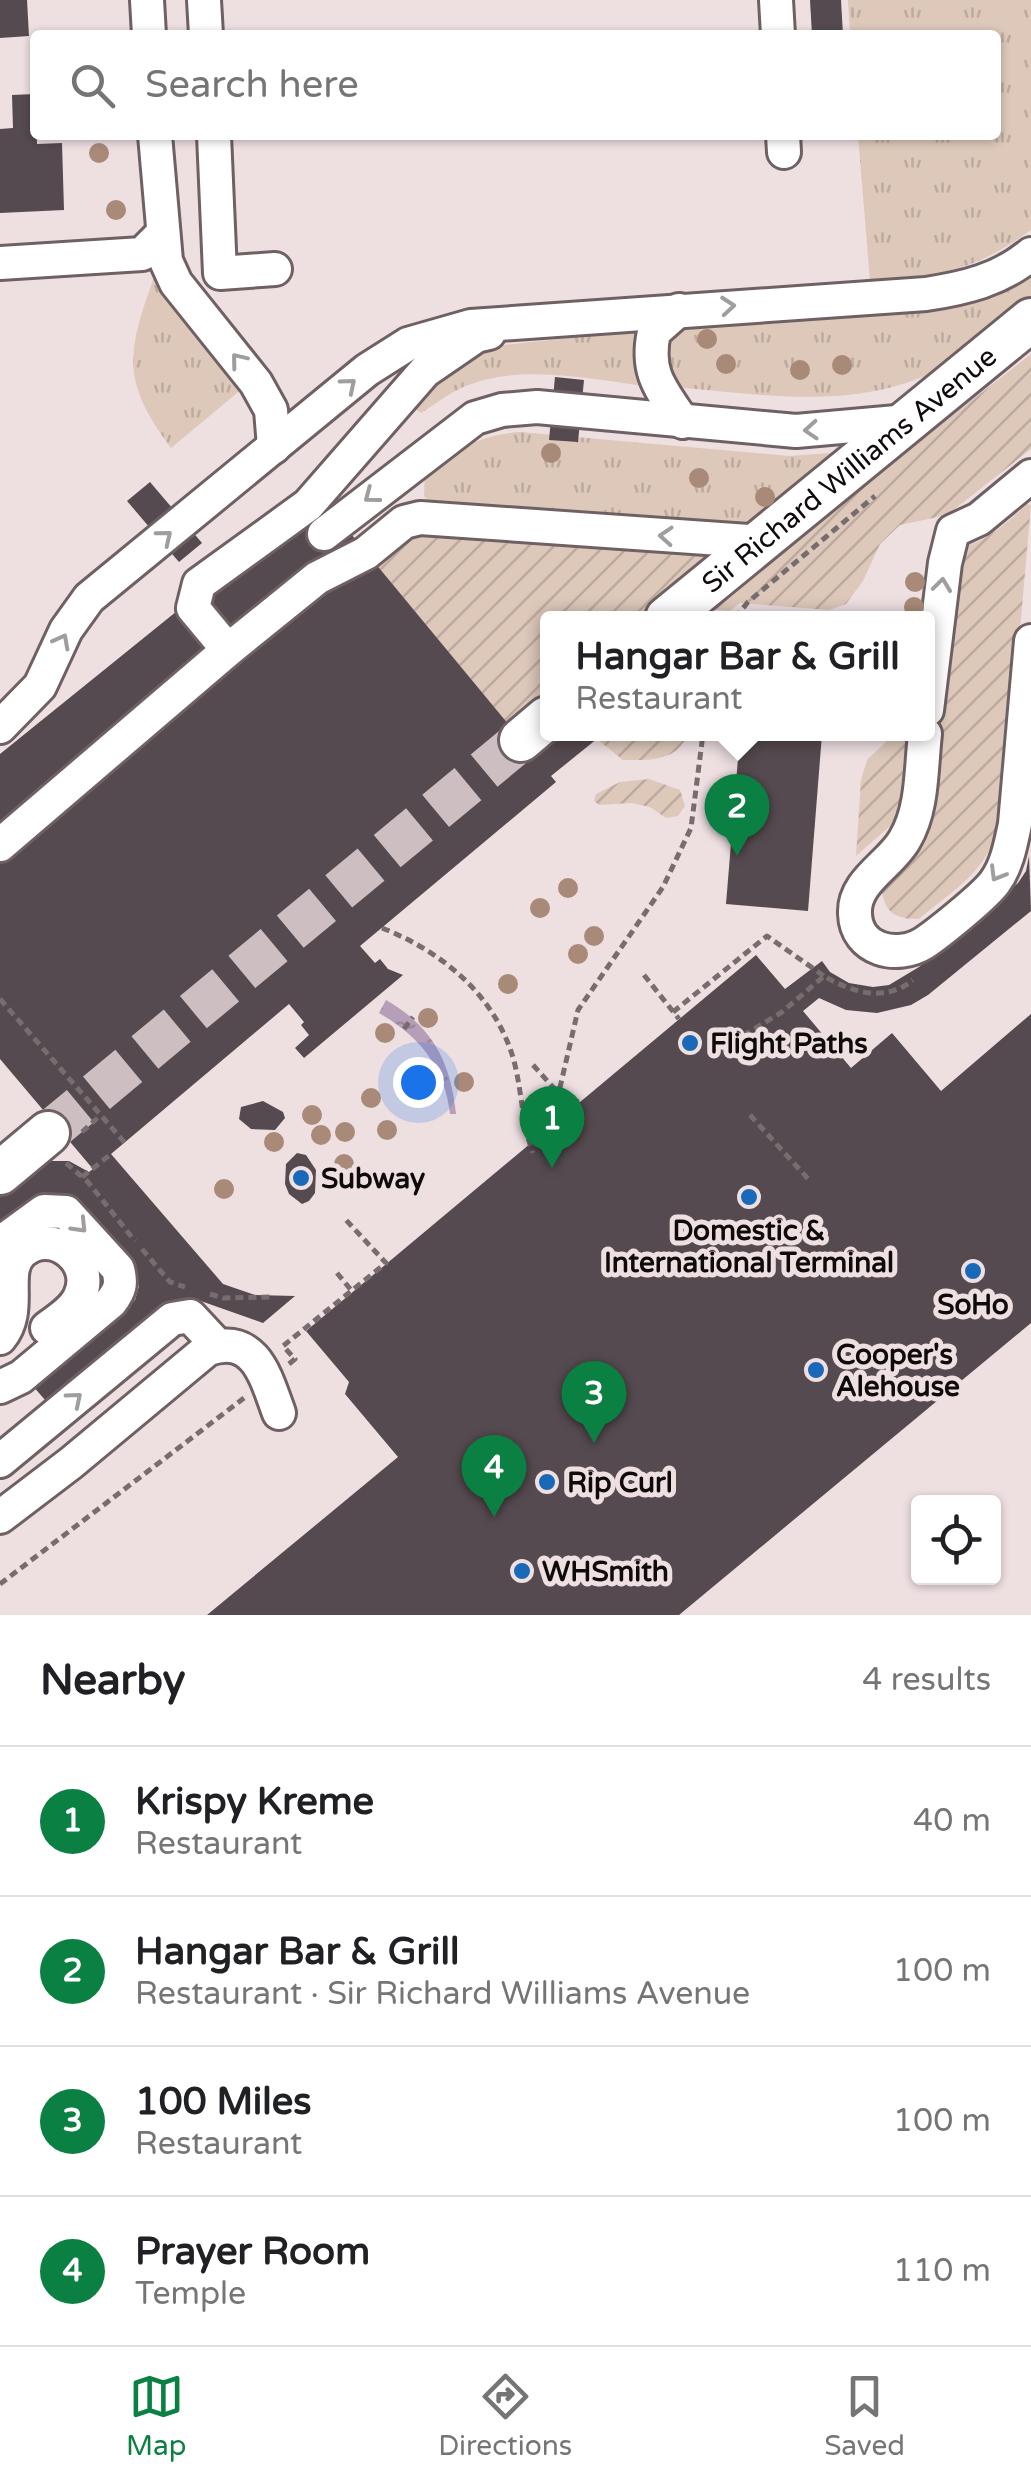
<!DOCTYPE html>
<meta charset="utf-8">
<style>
:root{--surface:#fff;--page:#f2f2f2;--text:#202124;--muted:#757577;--line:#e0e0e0;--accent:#0b8043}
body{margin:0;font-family:"Varela Round",sans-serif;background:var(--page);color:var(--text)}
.controls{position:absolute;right:30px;bottom:30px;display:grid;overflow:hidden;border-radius:10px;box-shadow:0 2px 8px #0004}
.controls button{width:90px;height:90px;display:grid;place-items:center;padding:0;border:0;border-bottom:2px solid var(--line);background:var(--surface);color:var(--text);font:50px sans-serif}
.you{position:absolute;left:418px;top:1082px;width:35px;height:35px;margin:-25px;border:8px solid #fff;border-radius:50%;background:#1a73e8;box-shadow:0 0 0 15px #1a73e833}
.badge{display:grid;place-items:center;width:65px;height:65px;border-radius:50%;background:var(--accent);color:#fff;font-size:32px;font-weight:700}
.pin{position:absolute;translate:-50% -82px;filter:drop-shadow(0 2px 5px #0008)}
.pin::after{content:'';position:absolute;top:52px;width:35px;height:30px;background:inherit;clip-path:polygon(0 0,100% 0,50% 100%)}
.popup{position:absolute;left:540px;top:611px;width:395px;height:130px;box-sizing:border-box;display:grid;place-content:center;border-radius:10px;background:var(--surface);filter:drop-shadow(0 2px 8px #0005);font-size:32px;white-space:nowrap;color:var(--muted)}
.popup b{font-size:38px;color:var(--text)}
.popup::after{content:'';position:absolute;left:50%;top:100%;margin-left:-20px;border:20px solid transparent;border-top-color:var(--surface)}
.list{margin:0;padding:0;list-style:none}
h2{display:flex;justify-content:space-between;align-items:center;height:130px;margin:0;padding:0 40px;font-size:42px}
h2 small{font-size:32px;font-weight:400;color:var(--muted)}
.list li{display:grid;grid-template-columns:65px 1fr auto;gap:30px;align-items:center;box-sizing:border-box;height:150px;padding:0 40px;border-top:2px solid var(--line)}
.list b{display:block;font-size:38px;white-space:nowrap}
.list p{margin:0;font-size:32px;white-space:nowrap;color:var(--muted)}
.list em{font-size:32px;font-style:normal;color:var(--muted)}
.icon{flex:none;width:55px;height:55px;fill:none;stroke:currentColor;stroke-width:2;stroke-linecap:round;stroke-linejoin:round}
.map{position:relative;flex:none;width:1031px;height:1615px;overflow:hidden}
.search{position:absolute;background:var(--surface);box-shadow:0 2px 8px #0004;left:30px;right:30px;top:30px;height:110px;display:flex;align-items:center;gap:25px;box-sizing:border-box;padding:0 35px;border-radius:10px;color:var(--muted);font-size:38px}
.sheet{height:730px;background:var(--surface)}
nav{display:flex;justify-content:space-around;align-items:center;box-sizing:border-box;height:140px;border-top:2px solid var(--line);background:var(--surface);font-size:28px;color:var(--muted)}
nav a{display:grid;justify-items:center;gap:5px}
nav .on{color:var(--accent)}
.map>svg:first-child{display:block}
.grass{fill:url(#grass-tufts)}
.garden{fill:url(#garden-furrows)}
.water{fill:url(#water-ripples)}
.building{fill:#554a4f}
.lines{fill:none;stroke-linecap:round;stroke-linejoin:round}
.major-tunnel{stroke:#cdbfc1;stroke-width:42;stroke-dasharray:42 21;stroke-linecap:butt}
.minor-casing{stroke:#6f6163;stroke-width:38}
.major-casing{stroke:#6f6163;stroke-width:48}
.path{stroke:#776d6e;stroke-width:5;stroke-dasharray:8 5;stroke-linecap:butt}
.minor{stroke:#fff;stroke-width:32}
.major{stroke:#fff;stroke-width:42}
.tree{fill:#a98a78}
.oneway{stroke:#9f9d9d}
.poi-dot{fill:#1a69b8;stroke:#eedfe1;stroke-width:4}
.labels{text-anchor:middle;stroke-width:10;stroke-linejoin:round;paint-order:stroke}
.street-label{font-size:28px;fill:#100b0b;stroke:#eedfe1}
.poi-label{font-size:28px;font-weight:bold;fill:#100b0b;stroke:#eedfe1;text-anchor:start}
</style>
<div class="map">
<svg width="1031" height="1615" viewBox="0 0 1031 1615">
<defs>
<pattern id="grass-tufts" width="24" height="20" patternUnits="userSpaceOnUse" patternTransform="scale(2.5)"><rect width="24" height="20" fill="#ddc8ba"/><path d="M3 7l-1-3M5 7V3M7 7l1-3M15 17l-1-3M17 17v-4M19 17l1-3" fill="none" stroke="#bdaa9f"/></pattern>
<pattern id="garden-furrows" width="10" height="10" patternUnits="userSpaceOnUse" patternTransform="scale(2.5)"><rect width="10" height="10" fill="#ddc8ba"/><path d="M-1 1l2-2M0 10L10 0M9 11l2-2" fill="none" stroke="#bdaa9f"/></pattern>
<pattern id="water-ripples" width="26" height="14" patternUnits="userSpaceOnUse" patternTransform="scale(2.5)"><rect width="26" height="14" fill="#b69eb9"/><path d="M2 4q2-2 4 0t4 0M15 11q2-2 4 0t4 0" fill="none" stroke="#9b879e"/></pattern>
</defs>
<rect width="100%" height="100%" fill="#eedfe1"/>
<g class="grass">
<path d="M 848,0 L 1031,0 L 1031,230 C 972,272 941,276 870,281 L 858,135 L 996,135 L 996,35 L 850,35 Z"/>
<path d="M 1031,269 L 1031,299 C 1012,315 993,333 973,348 C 884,414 785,397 684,388 L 668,375 L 663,347 L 680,329 L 711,315 Z"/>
<path d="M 155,274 L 248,384 L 171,448 C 119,379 128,351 155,274 Z"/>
<path d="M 653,329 L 656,387 C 594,381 521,361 461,388 C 448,394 434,405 421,413 L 414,408 C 439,381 458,360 493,346 Z"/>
<path d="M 520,432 L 789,456 L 859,451 L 764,520 L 733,526 L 434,506 L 424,496 L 425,470 C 457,449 481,435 520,432 Z"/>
</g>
<g class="garden">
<path d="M 1031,354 L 1031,449 L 947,515 L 900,525 L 880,544 L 863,581 L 846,604 L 829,610 L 740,603 L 730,611 L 705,609 Z"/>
<path d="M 1027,504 L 1031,505 L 1004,810 C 988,872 965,881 919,919 C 890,920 881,907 882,880 L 900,866 L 956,548 C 987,543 1005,524 1027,504 Z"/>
<path d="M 417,530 L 718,552 L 722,559 L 643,618 L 547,618 L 547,692 L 506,722 L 374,562 Z"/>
<path d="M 604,734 L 688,734 C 676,762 651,760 623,760 L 597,739 Z"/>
<path d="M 894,734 L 914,734 L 908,790 L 898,819 L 856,856 L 861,780 L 867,760 Z"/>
<path d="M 649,779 L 680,790 L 685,806 L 678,816 L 666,818 L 650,807 L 632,803 L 599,805 L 594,801 L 596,794 L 620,782 Z"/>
</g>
<path class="water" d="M 386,1000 C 432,1026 451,1062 456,1114 L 450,1114 C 445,1067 419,1036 379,1013 Z"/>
<g class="building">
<path d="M 0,0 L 27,0 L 29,36 L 0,38 Z"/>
<path d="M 810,0 L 841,0 L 843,35 L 812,35 Z"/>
<path d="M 35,94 L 37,144 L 62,143 L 64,210 L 0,213 L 0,129 L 13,128 L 12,95 Z"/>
<path d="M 555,377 L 584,380 L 578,442 L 549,440 Z"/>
<path d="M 150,482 L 202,543 L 179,562 L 127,501 Z"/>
<path d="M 302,510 L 335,547 L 351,534 L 533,754 L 559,734 L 603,734 L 551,776 L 556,782 L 360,946 L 375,963 L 380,959 L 388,969 L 403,975 L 304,1058 L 295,1048 L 309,1035 L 301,1025 L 304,1022 L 289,1004 L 111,1154 L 223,1284 L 255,1295 L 295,1296 L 263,1323 L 198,1300 L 173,1304 L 52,1408 L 32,1385 L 135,1300 L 139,1286 L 133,1273 L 62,1193 L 49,1194 L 0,1235 L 0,1194 L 48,1161 L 69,1161 L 89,1172 L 93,1169 L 0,1059 L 0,754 Z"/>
<path d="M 740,734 L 822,734 L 808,911 L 726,904 Z"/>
<path d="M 1029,856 L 1031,911 L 928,995 L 911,1005 L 877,1013 L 846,1010 L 819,998 L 803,1011 L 851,1068 L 892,1033 L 941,1091 L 1031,1014 L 1031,1323 L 679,1615 L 207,1615 L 398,1457 L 345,1394 L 349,1382 L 306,1331 L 756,955 L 785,989 L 822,961 L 830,972 L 849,983 L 873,987 L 889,985 L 919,967 L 1018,883 L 1026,871 Z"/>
<path d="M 263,1101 L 283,1112 L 285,1118 L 275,1130 L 251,1129 L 239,1119 L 241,1107 Z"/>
<path d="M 297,1153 L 306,1155 L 316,1170 L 315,1193 L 309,1201 L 302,1204 L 289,1194 L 285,1184 L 286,1164 Z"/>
</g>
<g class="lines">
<path class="major-tunnel" d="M 48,1133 L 521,740"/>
<g class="minor-casing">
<g id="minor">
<path d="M 147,0 L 149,35"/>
<path d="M 204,0 L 206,35"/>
<path d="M 776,0 L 778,35"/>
<path d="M 155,135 L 166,261 L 176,283 L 256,383 L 271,410 L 274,447"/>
<path d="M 214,135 L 220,273 L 275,269"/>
<path d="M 783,135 L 784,152"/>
<path d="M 0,263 L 142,254 L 162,234"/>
<path d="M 679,310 L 654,332 C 645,373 661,389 683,422"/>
<path d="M 324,534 L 475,418 L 502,410 L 537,407 L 796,431 L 908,421"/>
<path d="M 228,650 L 193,608 L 199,584 L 308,505 L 425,371 L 476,336 L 489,333"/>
<path d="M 927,710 L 945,563 L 953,531 L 979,519 L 1031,476"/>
<path d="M 0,727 L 40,686 L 66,630 L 89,598 L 367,370 L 408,344 L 471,326 L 926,294 C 965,288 1000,280 1031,254"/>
<path d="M 925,734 C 921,768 923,809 905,839 C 891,865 853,881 855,914 C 856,950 897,960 924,943 C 939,933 985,896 995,882 C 1007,866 1011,843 1015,824 L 1031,641"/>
<path d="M 0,845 L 228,650 L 317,578 L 366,553 L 404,522 L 420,518 L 764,542"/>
<path d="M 0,1243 L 44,1211 L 66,1212 L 118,1269 C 122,1284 120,1290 111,1302 L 21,1377 L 0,1387"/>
<path d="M 0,1338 C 24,1309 0,1272 22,1252 C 52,1226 96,1261 80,1296 C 74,1310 59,1319 47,1328"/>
<path d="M 0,1461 L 172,1319 L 190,1316 L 218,1346"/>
<path d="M 0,1517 L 71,1463 L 208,1349 C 256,1333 266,1378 279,1413"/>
</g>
</g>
<g class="major-casing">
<g id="major">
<path id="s1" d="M 667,618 L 1031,320"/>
<path d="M 521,740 L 547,718"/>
<path d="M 0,1173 L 48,1133"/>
</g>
</g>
<g class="path">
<path d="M 735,618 L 748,602 L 875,496"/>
<path d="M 382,928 C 443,952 496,996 514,1061 C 522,1092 522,1123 533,1153"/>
<path d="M 644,975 L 679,1019"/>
<path d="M 0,999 L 125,1143"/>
<path d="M 673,1012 L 767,936 L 824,976"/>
<path d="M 404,1029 L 413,1017"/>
<path d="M 710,1056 L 782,1012 L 824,976 C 851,992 885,1003 913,980"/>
<path d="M 533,1065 L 560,1095 L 579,1102"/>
<path d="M 750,1115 L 811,1182"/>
<path d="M 82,1132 L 101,1115"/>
<path d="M 548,1139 L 578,1010 L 663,887 L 691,828 L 703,734"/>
<path d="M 66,1163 L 88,1182 L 135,1241"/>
<path d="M 82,1177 L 111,1154"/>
<path d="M 142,1249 L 170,1282 L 185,1287"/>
<path d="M 337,1273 L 351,1290"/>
<path d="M 210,1294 L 223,1298 L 274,1297"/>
<path d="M 289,1364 L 295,1359 L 283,1346 L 386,1263 L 346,1220"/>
<path d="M 0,1584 L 244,1398"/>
</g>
<use href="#minor" class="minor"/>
<use href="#major" class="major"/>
</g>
<g class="tree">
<circle cx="99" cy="153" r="10"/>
<circle cx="116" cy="210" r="10"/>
<circle cx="707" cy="339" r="10"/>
<circle cx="726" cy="364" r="10"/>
<circle cx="842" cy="365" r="10"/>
<circle cx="800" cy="370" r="10"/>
<circle cx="551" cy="453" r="10"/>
<circle cx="699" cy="478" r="10"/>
<circle cx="765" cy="497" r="10"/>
<circle cx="915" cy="582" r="10"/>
<circle cx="914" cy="607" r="10"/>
<circle cx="568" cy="888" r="10"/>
<circle cx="540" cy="908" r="10"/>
<circle cx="594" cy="936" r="10"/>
<circle cx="578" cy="954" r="10"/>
<circle cx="508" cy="984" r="10"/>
<circle cx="428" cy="1018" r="10"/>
<circle cx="385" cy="1033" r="10"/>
<circle cx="411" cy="1076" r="10"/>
<circle cx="464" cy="1082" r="10"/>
<circle cx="371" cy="1098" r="10"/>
<circle cx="312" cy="1115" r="10"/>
<circle cx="387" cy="1130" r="10"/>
<circle cx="345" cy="1132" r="10"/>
<circle cx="321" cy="1135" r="10"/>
<circle cx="274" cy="1142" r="10"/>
<circle cx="344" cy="1164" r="10"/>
<circle cx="224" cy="1189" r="10"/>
</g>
<defs><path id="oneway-chevron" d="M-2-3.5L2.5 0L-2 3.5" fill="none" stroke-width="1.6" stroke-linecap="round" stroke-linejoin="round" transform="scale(2.5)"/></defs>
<g class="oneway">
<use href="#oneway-chevron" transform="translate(728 306) rotate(-5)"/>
<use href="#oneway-chevron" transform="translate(238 360) rotate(-129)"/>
<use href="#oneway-chevron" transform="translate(349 385) rotate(-40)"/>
<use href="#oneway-chevron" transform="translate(811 430) rotate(176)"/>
<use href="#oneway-chevron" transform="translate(371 496) rotate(143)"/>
<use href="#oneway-chevron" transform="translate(666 536) rotate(-176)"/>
<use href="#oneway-chevron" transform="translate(165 537) rotate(-39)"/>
<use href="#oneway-chevron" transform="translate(942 585) rotate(-83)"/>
<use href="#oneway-chevron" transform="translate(62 641) rotate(-62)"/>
<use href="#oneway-chevron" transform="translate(997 874) rotate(121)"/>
<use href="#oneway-chevron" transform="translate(80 1226) rotate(46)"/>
<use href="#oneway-chevron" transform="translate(75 1399) rotate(-40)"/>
</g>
<g class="poi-dot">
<circle cx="690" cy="1043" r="10"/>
<circle cx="301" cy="1178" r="10"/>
<circle cx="749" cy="1197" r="10"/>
<circle cx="973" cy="1271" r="10"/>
<circle cx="816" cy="1370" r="10"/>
<circle cx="547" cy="1482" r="10"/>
<circle cx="522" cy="1571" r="10"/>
</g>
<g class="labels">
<g class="street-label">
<text dy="10" stroke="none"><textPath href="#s1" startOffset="235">Sir Richard Williams Avenue</textPath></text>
</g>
<g class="poi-label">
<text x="710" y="1053">Flight Paths</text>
<text x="321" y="1188">Subway</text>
<text x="749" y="1240" text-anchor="middle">Domestic &amp;<tspan x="749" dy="32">International Terminal</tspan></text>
<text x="973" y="1314" text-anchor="middle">SoHo</text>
<text x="836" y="1364">Cooper's<tspan x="836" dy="32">Alehouse</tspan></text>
<text x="567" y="1492">Rip Curl</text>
<text x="542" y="1581">WHSmith</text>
</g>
</g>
</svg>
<div class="controls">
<button><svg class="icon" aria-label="locate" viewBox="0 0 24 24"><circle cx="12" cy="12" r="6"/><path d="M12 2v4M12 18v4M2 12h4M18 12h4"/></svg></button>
</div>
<div class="you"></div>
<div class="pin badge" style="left:552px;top:1168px">1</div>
<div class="pin badge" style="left:737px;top:856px">2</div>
<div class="popup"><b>Hangar Bar &amp; Grill</b>Restaurant</div>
<div class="pin badge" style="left:594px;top:1443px">3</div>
<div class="pin badge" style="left:494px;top:1517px">4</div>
<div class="search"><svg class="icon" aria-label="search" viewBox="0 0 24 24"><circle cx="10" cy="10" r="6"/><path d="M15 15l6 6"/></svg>Search here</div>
</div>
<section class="sheet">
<h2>Nearby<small>4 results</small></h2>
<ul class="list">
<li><span class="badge">1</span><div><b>Krispy Kreme</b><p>Restaurant</p></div><em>40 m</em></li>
<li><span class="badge">2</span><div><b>Hangar Bar &amp; Grill</b><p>Restaurant · Sir Richard Williams Avenue</p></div><em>100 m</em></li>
<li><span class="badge">3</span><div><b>100 Miles</b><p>Restaurant</p></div><em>100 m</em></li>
<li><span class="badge">4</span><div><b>Prayer Room</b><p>Temple</p></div><em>110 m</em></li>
</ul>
</section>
<nav>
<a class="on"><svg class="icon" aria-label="map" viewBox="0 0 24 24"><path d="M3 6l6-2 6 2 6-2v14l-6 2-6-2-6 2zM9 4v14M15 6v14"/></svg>Map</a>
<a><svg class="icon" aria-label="directions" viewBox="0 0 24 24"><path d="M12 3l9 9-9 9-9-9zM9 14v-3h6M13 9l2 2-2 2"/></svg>Directions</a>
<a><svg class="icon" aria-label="saved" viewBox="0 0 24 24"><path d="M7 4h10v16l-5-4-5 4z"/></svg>Saved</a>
</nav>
